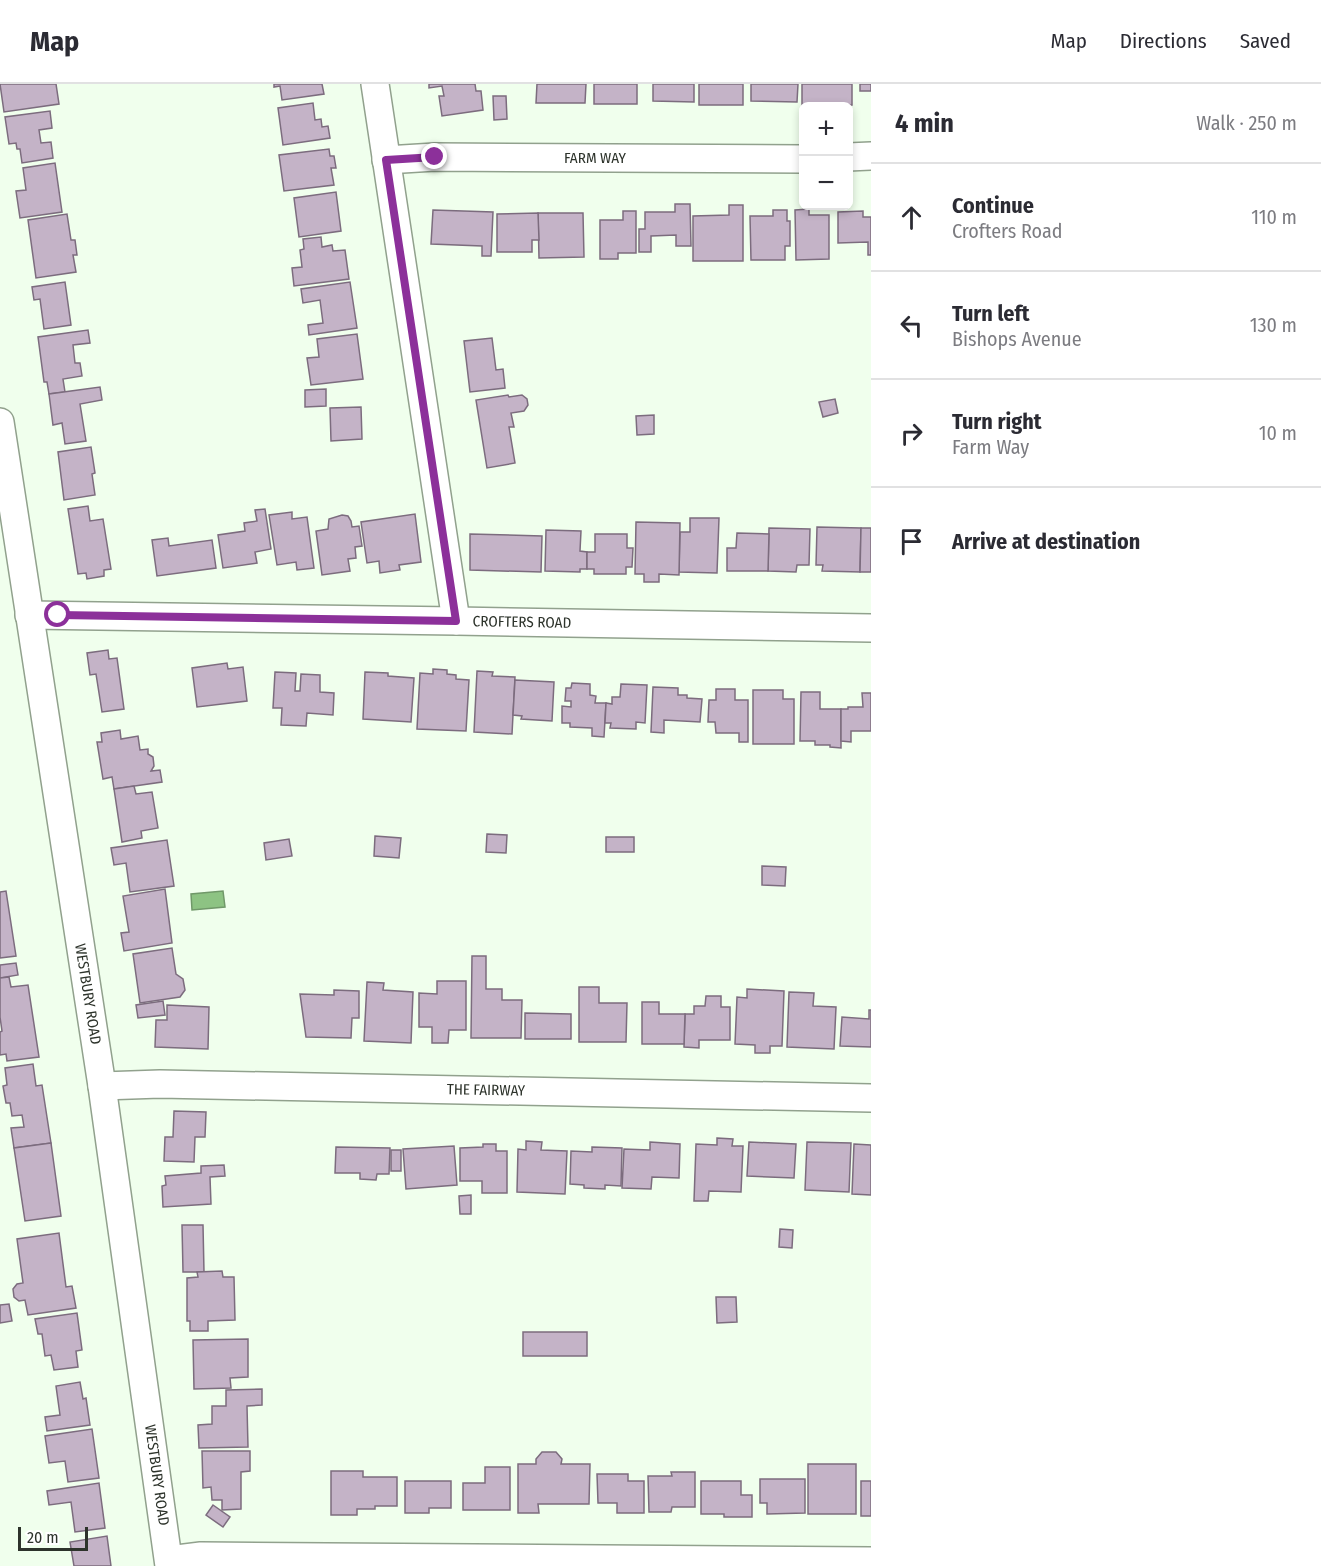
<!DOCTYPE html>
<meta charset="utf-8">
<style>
:root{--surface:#fff;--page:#f2f2f3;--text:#2b2b33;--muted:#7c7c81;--line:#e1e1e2}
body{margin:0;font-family:"Fira Sans Condensed",sans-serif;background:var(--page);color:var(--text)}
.controls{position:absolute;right:18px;top:18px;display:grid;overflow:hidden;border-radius:9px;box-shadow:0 3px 9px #0003}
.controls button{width:54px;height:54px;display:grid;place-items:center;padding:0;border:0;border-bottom:2px solid var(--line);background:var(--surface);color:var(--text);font:30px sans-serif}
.scale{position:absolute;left:18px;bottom:15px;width:70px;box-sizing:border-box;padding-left:6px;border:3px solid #2d332b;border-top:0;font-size:16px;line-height:21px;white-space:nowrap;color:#2d332b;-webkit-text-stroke:4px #fff;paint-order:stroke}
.stop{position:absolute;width:18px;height:18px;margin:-14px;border:4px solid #8c309a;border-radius:50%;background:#fff}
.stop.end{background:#8c309a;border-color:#fff;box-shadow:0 2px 6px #0008}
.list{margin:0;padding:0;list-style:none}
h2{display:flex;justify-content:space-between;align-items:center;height:78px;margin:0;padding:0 24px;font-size:26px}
h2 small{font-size:20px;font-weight:400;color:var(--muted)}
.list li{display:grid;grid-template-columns:39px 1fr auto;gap:18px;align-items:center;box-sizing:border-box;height:108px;padding:0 24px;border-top:2px solid var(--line)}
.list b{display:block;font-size:22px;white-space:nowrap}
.list p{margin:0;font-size:20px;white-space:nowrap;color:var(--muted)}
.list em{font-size:20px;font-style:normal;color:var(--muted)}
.icon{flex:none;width:33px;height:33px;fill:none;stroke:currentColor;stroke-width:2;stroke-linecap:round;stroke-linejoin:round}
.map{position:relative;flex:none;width:871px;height:1482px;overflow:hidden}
header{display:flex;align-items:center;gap:36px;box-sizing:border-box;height:84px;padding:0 30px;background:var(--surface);border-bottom:2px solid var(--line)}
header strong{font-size:28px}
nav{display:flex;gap:33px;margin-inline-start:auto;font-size:21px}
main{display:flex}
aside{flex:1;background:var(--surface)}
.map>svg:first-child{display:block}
.water{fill:#8dc383;stroke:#709869;stroke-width:1.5}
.building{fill:#c4b3c7;stroke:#7c6c7e;stroke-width:1.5}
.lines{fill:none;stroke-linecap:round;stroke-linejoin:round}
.minor-casing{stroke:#91a18d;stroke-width:30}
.minor{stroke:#fff;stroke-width:27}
.route{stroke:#8c309a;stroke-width:8}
.labels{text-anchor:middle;stroke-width:6;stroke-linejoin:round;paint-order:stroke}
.street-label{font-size:15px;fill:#2d332b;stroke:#fff}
</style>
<header>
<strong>Map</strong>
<nav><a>Map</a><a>Directions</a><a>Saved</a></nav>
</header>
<main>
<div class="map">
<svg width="871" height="1482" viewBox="0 0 871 1482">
<rect width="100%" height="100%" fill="#f0ffed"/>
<path class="water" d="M 223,807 L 225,823 L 192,826 L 191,810 Z"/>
<g class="building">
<path d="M 0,0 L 56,0 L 59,20 L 4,28 Z"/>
<path d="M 274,0 L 322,0 L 324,10 L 282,16 L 280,2 L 274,3 Z"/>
<path d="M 429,0 L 475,0 L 476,7 L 481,7 L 483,26 L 442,32 L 439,12 L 444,12 L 442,2 L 429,4 Z"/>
<path d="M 537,0 L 586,0 L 585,19 L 536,19 Z"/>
<rect x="594" y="0" width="43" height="20"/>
<path d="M 653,0 L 694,0 L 694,18 L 653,17 Z"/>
<rect x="699" y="0" width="44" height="21"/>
<path d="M 751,0 L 798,0 L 797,18 L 751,17 Z"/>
<rect x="802" y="0" width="50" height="21"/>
<rect x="860" y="0" width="11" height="7"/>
<path d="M 493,12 L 506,12 L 507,35 L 494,36 Z"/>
<path d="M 313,19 L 315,36 L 321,35 L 322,43 L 328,42 L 330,54 L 283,61 L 278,24 Z"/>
<path d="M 50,27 L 52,44 L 39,46 L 41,59 L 51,58 L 53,74 L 22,79 L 20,65 L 17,65 L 16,59 L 9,60 L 5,33 Z"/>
<path d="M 329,65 L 330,72 L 334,72 L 336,84 L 331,84 L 334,101 L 284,107 L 279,71 Z"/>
<path d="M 55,79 L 62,128 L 20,134 L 16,107 L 26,106 L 23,84 Z"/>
<path d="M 336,108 L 341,147 L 299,153 L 294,114 Z"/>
<path d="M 675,120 L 690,120 L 691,162 L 676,162 L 676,151 L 651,152 L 651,168 L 639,168 L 639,145 L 645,145 L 645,128 L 675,128 Z"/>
<path d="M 729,121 L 743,121 L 743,177 L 693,177 L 693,132 L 729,131 Z"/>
<path d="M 809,125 L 809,131 L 829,131 L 829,175 L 796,176 L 795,126 Z"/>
<path d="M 433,126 L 493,128 L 491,172 L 482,172 L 482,162 L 431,160 Z"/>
<path d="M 773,126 L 787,126 L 787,137 L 790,137 L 790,162 L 785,162 L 785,176 L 751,176 L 750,132 L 773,132 Z"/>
<path d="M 623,127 L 636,127 L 636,169 L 618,169 L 618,175 L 600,175 L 600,136 L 623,136 Z"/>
<path d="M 863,127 L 863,133 L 871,133 L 871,171 L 868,171 L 868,158 L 838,159 L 838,128 Z"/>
<path d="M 538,129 L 583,129 L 584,173 L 539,174 Z"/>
<path d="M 538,129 L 539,156 L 532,156 L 532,168 L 497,168 L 497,130 Z"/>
<path d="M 67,130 L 71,156 L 75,156 L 77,171 L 73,171 L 76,188 L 36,194 L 28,136 Z"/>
<path d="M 321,153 L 322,163 L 332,161 L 333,167 L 345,166 L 349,195 L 294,202 L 292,184 L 302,183 L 300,166 L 304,165 L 303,155 Z"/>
<path d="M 65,198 L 71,241 L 44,245 L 40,215 L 34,216 L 32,203 Z"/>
<path d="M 350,198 L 357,244 L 309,251 L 308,241 L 323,239 L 320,216 L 303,219 L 301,205 Z"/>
<path d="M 88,246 L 90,259 L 73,261 L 75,279 L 80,279 L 82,292 L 63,295 L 65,308 L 49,310 L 47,298 L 44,298 L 38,253 Z"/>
<path d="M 357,250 L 363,295 L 311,301 L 307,274 L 319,273 L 317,255 Z"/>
<path d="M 492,254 L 496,286 L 503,285 L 505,304 L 470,308 L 464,257 Z"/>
<path d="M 100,303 L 102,316 L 80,320 L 86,357 L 65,360 L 62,339 L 53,341 L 49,310 Z"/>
<path d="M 326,305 L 326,322 L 305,323 L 305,306 Z"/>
<path d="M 508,311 L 509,313 L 522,311 L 527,315 L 528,321 L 524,327 L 511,329 L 514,343 L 509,343 L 515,379 L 487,384 L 476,316 Z"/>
<path d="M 835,315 L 838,329 L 823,333 L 819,318 Z"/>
<path d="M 361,323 L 362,355 L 331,357 L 330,324 Z"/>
<path d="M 654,331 L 654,350 L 637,351 L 636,332 Z"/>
<path d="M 91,363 L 95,389 L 92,390 L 95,411 L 64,416 L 58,368 Z"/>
<path d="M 88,422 L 90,437 L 103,435 L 111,485 L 104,486 L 104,492 L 87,495 L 86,489 L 78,490 L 68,425 Z"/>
<path d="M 265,425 L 271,465 L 255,468 L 257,479 L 223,484 L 218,451 L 245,447 L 244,439 L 257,437 L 255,426 Z"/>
<path d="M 292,428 L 292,435 L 307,433 L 314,484 L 297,486 L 296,478 L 277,481 L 269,431 Z"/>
<path d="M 415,430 L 421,478 L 399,481 L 400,486 L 380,489 L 379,477 L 367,479 L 361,438 Z"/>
<path d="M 342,431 L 348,432 L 351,437 L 352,443 L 359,442 L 362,462 L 355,463 L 356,474 L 348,475 L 350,487 L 322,491 L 316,447 L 328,445 L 329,435 Z"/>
<path d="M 690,434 L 719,434 L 717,489 L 679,488 L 680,448 L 690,448 Z"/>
<path d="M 636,438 L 680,439 L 679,491 L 659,490 L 659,498 L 644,498 L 644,490 L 635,490 Z"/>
<path d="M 817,443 L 861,444 L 860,488 L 822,487 L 823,481 L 816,481 Z"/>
<path d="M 769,444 L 810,445 L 809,481 L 797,481 L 796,488 L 768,487 Z"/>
<path d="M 861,444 L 871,444 L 871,488 L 860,488 Z"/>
<path d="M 546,446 L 581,447 L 580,467 L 587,468 L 587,485 L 580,485 L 580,488 L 545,487 Z"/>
<path d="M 737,449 L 769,450 L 768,487 L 727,487 L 727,464 L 736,464 Z"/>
<path d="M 470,450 L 542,452 L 541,488 L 470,486 Z"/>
<path d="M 595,450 L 627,450 L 627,464 L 633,464 L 632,483 L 626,483 L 626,490 L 594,490 L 594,485 L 587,485 L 587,468 L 595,468 Z"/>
<path d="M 168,454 L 169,462 L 212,456 L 216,484 L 157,492 L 152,456 Z"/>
<path d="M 108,566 L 109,575 L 117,574 L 124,625 L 102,628 L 96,590 L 90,591 L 87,569 Z"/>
<path d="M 227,579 L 228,585 L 243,583 L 247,617 L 197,623 L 192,584 Z"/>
<path d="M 433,585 L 447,586 L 447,590 L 456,591 L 456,595 L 469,596 L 466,647 L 417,645 L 420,589 L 433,590 Z"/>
<path d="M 477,587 L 493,588 L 492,592 L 515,593 L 512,650 L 474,648 Z"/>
<path d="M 275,588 L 296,589 L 295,607 L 300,607 L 301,590 L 320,591 L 320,608 L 334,609 L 333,631 L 307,629 L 306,642 L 281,641 L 282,624 L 273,624 Z"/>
<path d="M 365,588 L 388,589 L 388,592 L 414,594 L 411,638 L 363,635 Z"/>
<path d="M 515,596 L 554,598 L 552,637 L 521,635 L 522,632 L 513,631 Z"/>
<path d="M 572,599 L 590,600 L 590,611 L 596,612 L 595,619 L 606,619 L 604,653 L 592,652 L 592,644 L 570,643 L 570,639 L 562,639 L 562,622 L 571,623 L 571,617 L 565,617 L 566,604 L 571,604 Z"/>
<path d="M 621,600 L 647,601 L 645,639 L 636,638 L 636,645 L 610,644 L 611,639 L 605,639 L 606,619 L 612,620 L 612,613 L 620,613 Z"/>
<path d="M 653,603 L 678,604 L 678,611 L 687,611 L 687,614 L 702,615 L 700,638 L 664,636 L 664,649 L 651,648 Z"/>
<path d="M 716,605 L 735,605 L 735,616 L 748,616 L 748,658 L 739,658 L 739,649 L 716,649 L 715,638 L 708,638 L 709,616 L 716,616 Z"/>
<path d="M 753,606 L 783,606 L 783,615 L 794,615 L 794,660 L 753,660 Z"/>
<path d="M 801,608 L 820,608 L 820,625 L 841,625 L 841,664 L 830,663 L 830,661 L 815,661 L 815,657 L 800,657 Z"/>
<path d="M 862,609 L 871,609 L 871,647 L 851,647 L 851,658 L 841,657 L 841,625 L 848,625 L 848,623 L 863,623 Z"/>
<path d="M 120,646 L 121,655 L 138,652 L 140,666 L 148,665 L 148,670 L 153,673 L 154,682 L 151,687 L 160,686 L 162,698 L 114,705 L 112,693 L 103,695 L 97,658 L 102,658 L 101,649 Z"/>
<path d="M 134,702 L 136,710 L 152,708 L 158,744 L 141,747 L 142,754 L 122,758 L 114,705 Z"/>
<path d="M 487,750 L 507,751 L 506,769 L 486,768 Z"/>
<path d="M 375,752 L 401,754 L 399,774 L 374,772 Z"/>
<rect x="606" y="753" width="28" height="15"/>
<path d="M 289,755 L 292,772 L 266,776 L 264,759 Z"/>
<path d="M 167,756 L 174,802 L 130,808 L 126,779 L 114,781 L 111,764 Z"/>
<path d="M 762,782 L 786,783 L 785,802 L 762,801 Z"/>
<path d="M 165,805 L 172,859 L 124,867 L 121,849 L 129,848 L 123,812 Z"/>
<path d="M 6,807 L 16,872 L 0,874 L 0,808 Z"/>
<path d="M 172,864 L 176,890 L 183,895 L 185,906 L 180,913 L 140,919 L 133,870 Z"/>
<path d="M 472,872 L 486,872 L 486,905 L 502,905 L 502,916 L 522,916 L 521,954 L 471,954 Z"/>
<path d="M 16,879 L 18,891 L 0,894 L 0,881 Z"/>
<path d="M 9,893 L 11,903 L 28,901 L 39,973 L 7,977 L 6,970 L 0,971 L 0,948 L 2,947 L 0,933 L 0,894 Z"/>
<path d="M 437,897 L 466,897 L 466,946 L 449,946 L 448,959 L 432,959 L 432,943 L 419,943 L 419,909 L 437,910 Z"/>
<path d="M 367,898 L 384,899 L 383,906 L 413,908 L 411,959 L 364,957 Z"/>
<path d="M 579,903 L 599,903 L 599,919 L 627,919 L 626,958 L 579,958 Z"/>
<path d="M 747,905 L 784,907 L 782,962 L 770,962 L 770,969 L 755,969 L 755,961 L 735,960 L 737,913 L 747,914 Z"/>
<path d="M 334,906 L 359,907 L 359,934 L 352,934 L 351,954 L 306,953 L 300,910 L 334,911 Z"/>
<path d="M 789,908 L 814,909 L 813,922 L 836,923 L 834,965 L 787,963 Z"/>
<path d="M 706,912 L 721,912 L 721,923 L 730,923 L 730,956 L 699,956 L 699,964 L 684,963 L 685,930 L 694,930 L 694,922 L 705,922 Z"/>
<path d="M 163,917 L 165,931 L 138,934 L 136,921 Z"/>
<path d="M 642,918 L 659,918 L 659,930 L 685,930 L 684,960 L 642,960 Z"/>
<path d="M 167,921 L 209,923 L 208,965 L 155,963 L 156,936 L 167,936 Z"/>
<path d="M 869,926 L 871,926 L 871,963 L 840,962 L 842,933 L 869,935 Z"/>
<path d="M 525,929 L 571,930 L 571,955 L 525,955 Z"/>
<path d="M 33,980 L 36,1002 L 42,1001 L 51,1059 L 14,1064 L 11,1044 L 24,1043 L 22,1031 L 12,1032 L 10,1019 L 6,1019 L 3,1002 L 7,1001 L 5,984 Z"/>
<path d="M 174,1027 L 206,1028 L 205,1053 L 195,1053 L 194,1078 L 164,1077 L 165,1053 L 173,1053 Z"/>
<path d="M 717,1054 L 733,1055 L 732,1062 L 743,1062 L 741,1108 L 709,1107 L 708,1117 L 694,1117 L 696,1060 L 717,1061 Z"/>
<path d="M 526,1057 L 542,1058 L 541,1066 L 567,1067 L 565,1110 L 517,1108 L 518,1065 L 526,1066 Z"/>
<path d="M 650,1058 L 680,1060 L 679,1094 L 652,1093 L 651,1105 L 622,1104 L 624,1065 L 650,1066 Z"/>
<path d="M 749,1058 L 796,1060 L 794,1094 L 747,1092 Z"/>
<path d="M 807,1058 L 851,1059 L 849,1108 L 805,1106 Z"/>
<path d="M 51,1059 L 61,1132 L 25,1137 L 14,1064 Z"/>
<path d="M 483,1060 L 496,1060 L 496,1067 L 507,1067 L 507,1109 L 482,1109 L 482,1097 L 460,1097 L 460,1064 L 483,1063 Z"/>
<path d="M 854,1060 L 871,1061 L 871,1111 L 852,1110 Z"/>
<path d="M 454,1062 L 457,1101 L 406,1105 L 403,1065 Z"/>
<path d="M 336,1063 L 390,1064 L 389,1090 L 377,1090 L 376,1096 L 360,1095 L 360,1089 L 335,1089 Z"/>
<path d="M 592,1063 L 622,1064 L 621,1102 L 605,1101 L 605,1105 L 584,1104 L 584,1101 L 570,1100 L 571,1067 L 592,1068 Z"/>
<rect x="391" y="1066" width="10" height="21"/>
<path d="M 224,1081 L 225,1092 L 210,1093 L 211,1120 L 163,1123 L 162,1102 L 166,1101 L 165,1092 L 201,1089 L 201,1082 Z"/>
<path d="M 471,1111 L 471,1130 L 460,1130 L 459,1112 Z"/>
<path d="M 182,1141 L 203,1141 L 204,1188 L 183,1188 Z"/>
<path d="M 780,1145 L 793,1146 L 792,1164 L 779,1163 Z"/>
<path d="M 59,1149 L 66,1203 L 72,1202 L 76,1224 L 28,1231 L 25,1216 L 19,1217 L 14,1213 L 13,1205 L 17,1200 L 23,1199 L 17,1155 Z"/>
<path d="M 222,1187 L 223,1193 L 234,1193 L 235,1236 L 208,1237 L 208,1247 L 190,1247 L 190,1237 L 187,1237 L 187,1194 L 198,1193 L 197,1188 Z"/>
<path d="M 716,1213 L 736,1213 L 737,1238 L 717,1239 Z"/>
<path d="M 9,1220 L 12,1237 L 0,1239 L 0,1221 Z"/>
<path d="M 77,1229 L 82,1266 L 76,1267 L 78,1283 L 54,1286 L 51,1271 L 45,1272 L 42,1250 L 38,1250 L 35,1235 Z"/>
<rect x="523" y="1248" width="64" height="24"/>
<path d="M 248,1255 L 248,1293 L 230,1294 L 231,1304 L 194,1305 L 193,1256 Z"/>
<path d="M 80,1298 L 83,1315 L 86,1314 L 90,1341 L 47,1347 L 45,1333 L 60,1331 L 56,1302 Z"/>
<path d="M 262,1305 L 262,1321 L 247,1322 L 248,1363 L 199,1364 L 198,1341 L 212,1340 L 212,1322 L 226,1322 L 226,1306 Z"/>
<path d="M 92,1345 L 99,1394 L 68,1398 L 65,1377 L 49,1379 L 45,1352 Z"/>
<path d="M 202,1367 L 250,1367 L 250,1387 L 241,1388 L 241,1425 L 222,1426 L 222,1416 L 212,1416 L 211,1403 L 203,1404 Z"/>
<path d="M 542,1368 L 556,1368 L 562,1375 L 561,1380 L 590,1380 L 589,1420 L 538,1420 L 539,1429 L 518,1429 L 518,1380 L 536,1380 L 536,1375 Z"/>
<rect x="808" y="1380" width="48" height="50"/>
<path d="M 485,1383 L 510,1383 L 510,1426 L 463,1426 L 463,1399 L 485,1399 Z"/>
<path d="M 331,1387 L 363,1387 L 363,1393 L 397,1393 L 397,1422 L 375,1422 L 375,1425 L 357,1425 L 357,1431 L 331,1431 Z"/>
<path d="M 671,1388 L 695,1388 L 695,1423 L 672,1423 L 671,1428 L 649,1428 L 648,1392 L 672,1392 Z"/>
<path d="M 597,1390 L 628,1390 L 628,1397 L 644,1397 L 644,1429 L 617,1429 L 617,1419 L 598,1419 Z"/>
<path d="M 760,1395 L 805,1395 L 805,1429 L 767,1430 L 767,1419 L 760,1419 Z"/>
<path d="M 405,1397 L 451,1397 L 451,1424 L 429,1424 L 429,1429 L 405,1429 Z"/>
<path d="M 701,1397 L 741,1397 L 741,1411 L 752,1411 L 752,1433 L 724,1433 L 724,1430 L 701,1430 Z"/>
<rect x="861" y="1397" width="10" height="35"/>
<path d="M 99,1399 L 105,1444 L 75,1448 L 71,1418 L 49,1421 L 47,1407 Z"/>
<path d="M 213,1421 L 230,1433 L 223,1443 L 206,1431 Z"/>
<path d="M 107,1452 L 111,1482 L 74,1482 L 70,1458 Z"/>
</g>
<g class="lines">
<g class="minor-casing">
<g id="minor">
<path d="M 375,0 L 456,537"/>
<path d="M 848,73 L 871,72"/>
<path d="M 386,76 L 435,73 L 804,75"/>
<path d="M 0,338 L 102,1002 L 169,1482"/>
<path d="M 29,531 L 456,537 L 871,544"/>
<path d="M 102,1002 L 160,1000 L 871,1014"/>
<path d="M 169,1476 L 201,1472 L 871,1477"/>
</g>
</g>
<use href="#minor" class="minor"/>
</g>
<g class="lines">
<path class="route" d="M 58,531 L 456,537 L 386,76 L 435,73"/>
</g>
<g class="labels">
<g class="street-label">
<text x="595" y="79">FARM WAY</text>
<text transform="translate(522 538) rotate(1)" y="5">CROFTERS ROAD</text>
<text transform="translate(88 910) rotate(81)" y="5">WESTBURY ROAD</text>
<text transform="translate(486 1006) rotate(1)" y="5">THE FAIRWAY</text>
<text transform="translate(157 1391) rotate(82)" y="5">WESTBURY ROAD</text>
</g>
</g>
</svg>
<div class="controls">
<button>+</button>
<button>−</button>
</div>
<div class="scale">20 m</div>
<div class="stop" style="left:58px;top:531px"></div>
<div class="stop end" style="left:435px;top:73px"></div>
</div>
<aside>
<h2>4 min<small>Walk · 250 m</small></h2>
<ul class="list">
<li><svg class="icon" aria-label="ahead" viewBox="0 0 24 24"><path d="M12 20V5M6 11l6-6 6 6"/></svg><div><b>Continue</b><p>Crofters Road</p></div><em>110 m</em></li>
<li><svg class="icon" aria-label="left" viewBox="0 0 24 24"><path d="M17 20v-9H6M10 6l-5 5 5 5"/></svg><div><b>Turn left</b><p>Bishops Avenue</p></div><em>130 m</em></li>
<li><svg class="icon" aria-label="right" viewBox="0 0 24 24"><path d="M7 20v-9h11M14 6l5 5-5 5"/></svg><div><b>Turn right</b><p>Farm Way</p></div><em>10 m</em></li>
<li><svg class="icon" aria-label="arrive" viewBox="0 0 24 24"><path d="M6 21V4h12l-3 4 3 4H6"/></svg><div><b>Arrive at destination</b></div></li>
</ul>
</aside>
</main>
